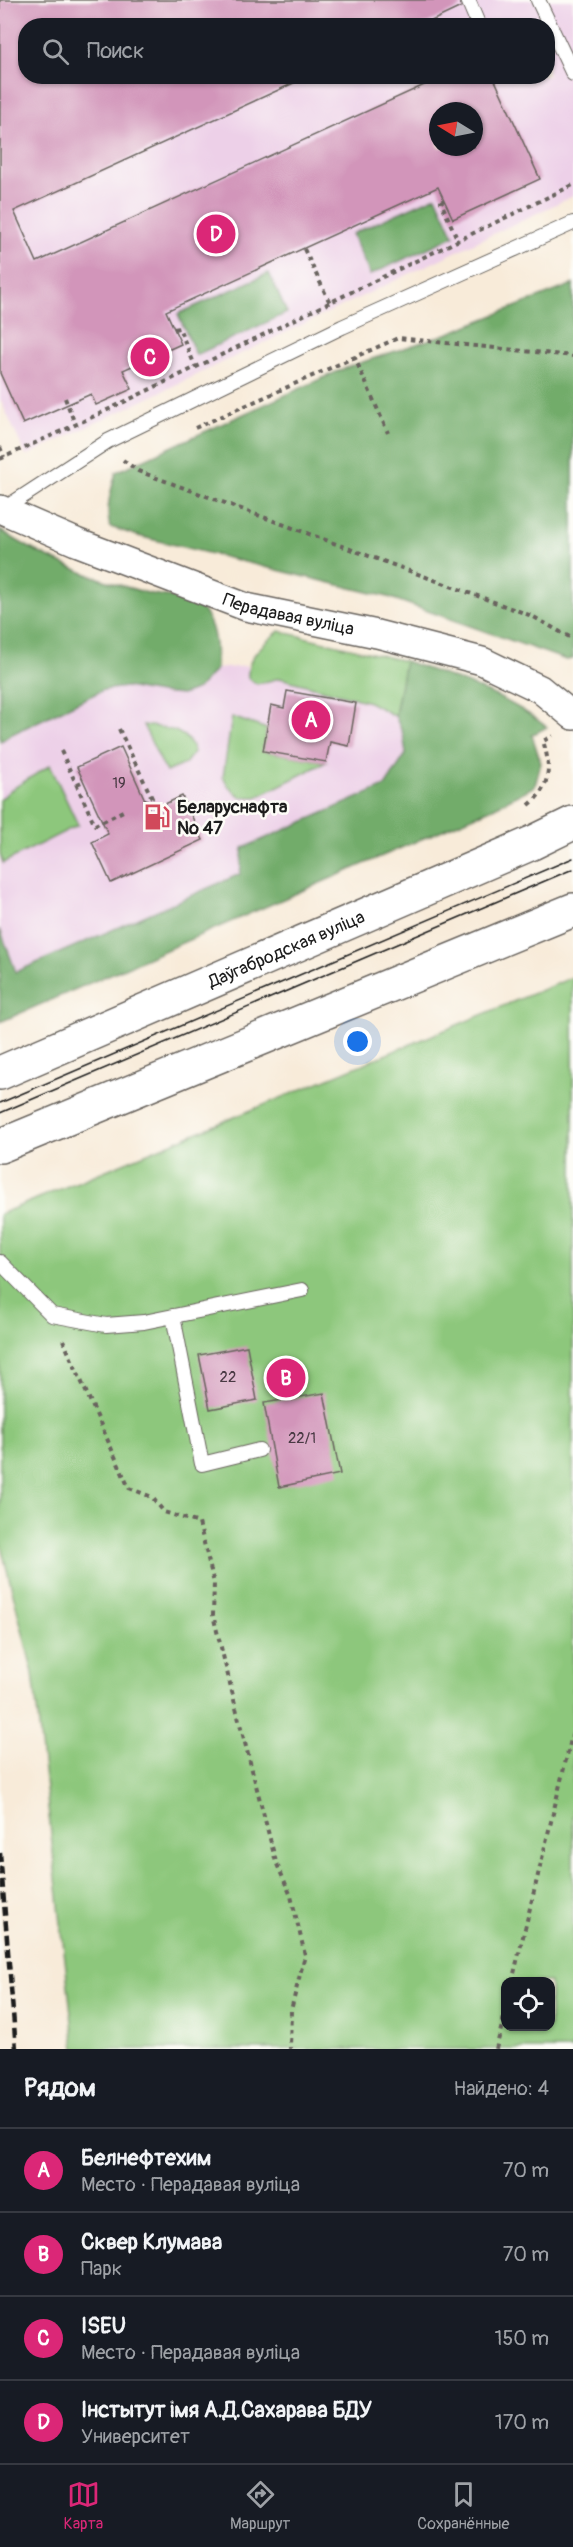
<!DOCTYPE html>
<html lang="ru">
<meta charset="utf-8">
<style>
:root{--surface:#171b24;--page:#20242c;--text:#f1f3f6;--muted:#9ea1a6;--line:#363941;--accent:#db2777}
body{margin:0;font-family:Pangolin,sans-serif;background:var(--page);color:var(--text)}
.controls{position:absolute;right:18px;bottom:18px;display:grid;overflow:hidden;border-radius:12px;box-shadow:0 2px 4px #0004}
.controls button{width:54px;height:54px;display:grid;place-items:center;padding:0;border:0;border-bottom:2px solid var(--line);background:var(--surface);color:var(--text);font:30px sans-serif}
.compass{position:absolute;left:429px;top:102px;width:54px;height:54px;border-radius:50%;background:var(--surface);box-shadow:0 2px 4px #0004;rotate:280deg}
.you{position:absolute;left:358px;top:1042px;width:21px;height:21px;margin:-15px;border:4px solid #fff;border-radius:50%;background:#1a73e8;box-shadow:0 0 0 9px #1a73e833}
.badge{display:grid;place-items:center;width:39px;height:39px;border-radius:50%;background:var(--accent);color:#fff;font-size:20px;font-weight:700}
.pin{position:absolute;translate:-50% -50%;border:3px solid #fff;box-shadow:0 2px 6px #0006}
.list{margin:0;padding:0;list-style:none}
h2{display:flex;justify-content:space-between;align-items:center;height:78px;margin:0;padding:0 24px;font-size:26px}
h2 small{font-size:20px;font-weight:400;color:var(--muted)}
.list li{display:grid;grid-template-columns:39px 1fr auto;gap:18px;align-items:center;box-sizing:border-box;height:84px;padding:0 24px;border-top:2px solid var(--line)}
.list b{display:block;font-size:22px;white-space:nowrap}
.list p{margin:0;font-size:20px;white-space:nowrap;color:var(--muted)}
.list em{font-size:20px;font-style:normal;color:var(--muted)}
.icon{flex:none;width:33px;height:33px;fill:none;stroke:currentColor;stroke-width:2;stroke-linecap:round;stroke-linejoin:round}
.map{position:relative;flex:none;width:573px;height:2049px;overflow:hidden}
.search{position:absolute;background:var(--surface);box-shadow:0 2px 4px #0004;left:18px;right:18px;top:18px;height:66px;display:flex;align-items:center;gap:15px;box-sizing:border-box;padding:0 21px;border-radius:24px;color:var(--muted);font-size:22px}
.sheet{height:414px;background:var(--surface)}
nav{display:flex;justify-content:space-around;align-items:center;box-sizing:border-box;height:84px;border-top:2px solid var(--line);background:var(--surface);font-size:16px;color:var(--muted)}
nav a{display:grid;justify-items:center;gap:3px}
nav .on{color:var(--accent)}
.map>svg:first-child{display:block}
.built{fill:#edd0e8;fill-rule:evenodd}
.green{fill:#8dc77b;stroke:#54724c;stroke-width:1.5;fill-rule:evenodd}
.forest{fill:#72ac6b;stroke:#476444;stroke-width:1.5}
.building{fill:#d295ba;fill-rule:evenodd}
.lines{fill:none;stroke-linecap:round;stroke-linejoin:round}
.lane-casing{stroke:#69645e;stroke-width:16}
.street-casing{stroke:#69645e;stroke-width:30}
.primary-casing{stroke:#69645e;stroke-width:36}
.path{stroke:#69645e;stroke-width:4;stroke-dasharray:4.5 4.5;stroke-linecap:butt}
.lane{stroke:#fff;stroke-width:14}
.street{stroke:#fff;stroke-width:27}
.primary{stroke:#fff;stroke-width:33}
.tram{stroke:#1c1c1c;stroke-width:1.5}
.rail{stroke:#1c1c1c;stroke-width:4.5;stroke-dasharray:9 4.5;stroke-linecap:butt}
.labels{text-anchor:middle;stroke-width:5;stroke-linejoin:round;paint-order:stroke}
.number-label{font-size:15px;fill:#4a3a44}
.street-label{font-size:18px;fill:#1c1c1c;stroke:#fdfcf7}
.poi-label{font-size:18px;font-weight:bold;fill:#1c1c1c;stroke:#fdfcf7;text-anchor:start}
</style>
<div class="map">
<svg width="573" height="2049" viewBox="0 0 573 2049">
<rect width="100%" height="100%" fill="#fdfcf7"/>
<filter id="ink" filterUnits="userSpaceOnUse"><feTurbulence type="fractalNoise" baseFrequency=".0167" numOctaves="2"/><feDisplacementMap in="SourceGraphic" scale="12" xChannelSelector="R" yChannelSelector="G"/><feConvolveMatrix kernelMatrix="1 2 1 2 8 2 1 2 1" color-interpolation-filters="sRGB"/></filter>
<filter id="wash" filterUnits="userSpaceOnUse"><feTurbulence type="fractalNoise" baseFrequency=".008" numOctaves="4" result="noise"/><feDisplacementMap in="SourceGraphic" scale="24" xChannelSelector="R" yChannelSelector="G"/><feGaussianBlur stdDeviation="1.35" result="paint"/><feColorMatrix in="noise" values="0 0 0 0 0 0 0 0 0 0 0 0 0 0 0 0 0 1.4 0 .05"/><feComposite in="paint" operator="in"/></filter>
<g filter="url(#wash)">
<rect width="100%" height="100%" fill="#f8ebd9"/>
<g class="built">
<path d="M 0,0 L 573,0 L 573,196 L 26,456 L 0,399 ZM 26,26 L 548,26 L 548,76 L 26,76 ZM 438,111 L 474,111 L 474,147 L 438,147 Z"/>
<path d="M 247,666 L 248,678 L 264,680 L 280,677 L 369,702 L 395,716 L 403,734 L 406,754 L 385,786 L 243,848 L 240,874 L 15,972 L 0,929 L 0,742 L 10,735 L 103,690 L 126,687 L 159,693 L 198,689 L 216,669 Z"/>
</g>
<g class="green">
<path d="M 279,631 L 405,661 L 395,716 L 369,702 L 280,678 L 257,684 L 248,678 C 246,656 264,644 279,631 Z"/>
<path d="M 232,717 L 267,729 L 263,751 L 326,762 L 257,797 L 241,797 L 229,787 L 223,777 Z"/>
<path d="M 143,725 C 165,728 187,728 194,752 L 185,764 L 166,772 Z"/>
<path d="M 50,765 L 78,825 L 3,863 L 0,854 L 0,800 L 9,791 Z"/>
<path d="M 573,977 L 573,2049 L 75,2049 L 33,1673 L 0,1542 L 0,1214 ZM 506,1982 L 550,1982 L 550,2026 L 506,2026 Z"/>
</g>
<g class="forest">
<path d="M 436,196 L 454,236 L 370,275 L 352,234 Z"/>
<path d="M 269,273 L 287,313 L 196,355 L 178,314 Z"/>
<path d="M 573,284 L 573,659 L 566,660 L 388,597 L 138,536 L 110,527 C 105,508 111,491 116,472 L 345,368 L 449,333 Z"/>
<path d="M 0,530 C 44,559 97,580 148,593 C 169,598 193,595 206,615 C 216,631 216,651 216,669 L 198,689 L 182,695 L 159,693 L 126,687 L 103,690 L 10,735 L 0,742 Z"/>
<path d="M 405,661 C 455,679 505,694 547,727 L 532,735 L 541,763 L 535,786 L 493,808 L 0,1022 L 0,929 L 16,972 L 240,874 L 243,848 L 385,786 L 406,754 L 403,734 L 395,716 Z"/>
</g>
<g id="blocks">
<g class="building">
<path d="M 0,0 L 459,0 L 461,7 L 421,26 L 26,26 L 26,76 L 309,76 L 14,211 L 37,262 L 444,76 L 493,76 L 540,179 L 453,219 L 438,187 L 166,311 L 181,344 L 123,370 L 132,389 L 96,405 L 91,394 L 23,424 L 0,373 ZM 438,111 L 474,111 L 474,147 L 438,147 Z"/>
<path d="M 287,691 L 356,703 L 349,746 L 330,742 L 326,762 L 263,751 L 271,705 L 284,708 Z"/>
<path d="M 121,747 L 150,811 L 182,796 L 203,840 L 111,883 L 92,842 L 108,834 L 77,767 Z"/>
<path d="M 247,1346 L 257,1400 L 210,1409 L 199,1355 Z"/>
<path d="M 324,1393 L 340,1474 L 279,1487 L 264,1403 Z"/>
</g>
</g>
</g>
<g filter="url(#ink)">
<use href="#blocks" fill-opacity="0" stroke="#69645e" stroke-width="1.5"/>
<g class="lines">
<g class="lane-casing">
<g id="lane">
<path d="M 468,0 L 479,26"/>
<path d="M 538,0 L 573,74"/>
<path d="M 2,510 L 108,441 L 342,327 L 573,223"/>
<path d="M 0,1262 L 52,1315 L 106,1325 L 144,1322 L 302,1290"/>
<path d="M 173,1316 L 202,1464 L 259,1450"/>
</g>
</g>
<g class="street-casing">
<g id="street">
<path id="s1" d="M 0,509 L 76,542 L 246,607 L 377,634 L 482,661 L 540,689 L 573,716"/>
</g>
</g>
<g class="primary-casing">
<g id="primary">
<path id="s2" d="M 0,1073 L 532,843 L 573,823"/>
<path d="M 0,1146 L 573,910"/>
</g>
</g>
<g class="path">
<path d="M 444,200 L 441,202 L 458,241"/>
<path d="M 304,249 L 330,303"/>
<path d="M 174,329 L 179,328 L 196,368"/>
<path d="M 354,356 L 388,433"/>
<path d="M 65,398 L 75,424"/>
<path d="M 195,428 L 398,338 L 573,356"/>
<path d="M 0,447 L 4,457"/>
<path d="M 0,459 L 99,414 L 573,185"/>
<path d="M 123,460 L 138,471 L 532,616 L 573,639"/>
<path d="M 119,729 L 152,798 L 140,804"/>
<path d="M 61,751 L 95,825 L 123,811"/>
<path d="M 77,784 L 84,781"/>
<path d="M 529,805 C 551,787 551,766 543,741 L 553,736"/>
<path d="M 63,1340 L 129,1488 L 152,1497 L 164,1512 L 199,1523 L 214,1583 L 213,1615 L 239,1720 L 276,1862 L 291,1896 L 305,1955 L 291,2010 L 290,2049"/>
<path d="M 512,1982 L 573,1731"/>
<path d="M 496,2049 L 506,2009"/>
</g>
<use href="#lane" class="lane"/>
<use href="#street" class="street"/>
<use href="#primary" class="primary"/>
<g class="tram">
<path d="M 0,1103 L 573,858"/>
<path d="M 0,1113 L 573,869"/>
</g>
<path class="rail" d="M 0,1853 L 16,2049"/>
</g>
</g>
<defs>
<g id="fuel-bare" transform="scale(2.07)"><path d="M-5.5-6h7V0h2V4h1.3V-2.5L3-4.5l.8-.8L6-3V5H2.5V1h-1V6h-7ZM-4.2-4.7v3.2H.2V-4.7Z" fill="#d1495b" stroke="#fdfcf7" stroke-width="2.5" paint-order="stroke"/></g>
</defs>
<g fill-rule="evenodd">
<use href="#fuel-bare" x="157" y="817"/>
</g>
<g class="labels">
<g class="number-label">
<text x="119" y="788">19</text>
<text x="228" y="1382">22</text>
<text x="302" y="1443">22/1</text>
</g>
<g class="street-label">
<text dy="6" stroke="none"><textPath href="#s1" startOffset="308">Перадавая вуліца</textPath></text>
<text dy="6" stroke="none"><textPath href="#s2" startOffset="312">Даўгабродская вуліца</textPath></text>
</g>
<g class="poi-label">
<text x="177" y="813">Беларуснафта<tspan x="177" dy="21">№ 47</tspan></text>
</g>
</g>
</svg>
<div class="controls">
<button><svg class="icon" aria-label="locate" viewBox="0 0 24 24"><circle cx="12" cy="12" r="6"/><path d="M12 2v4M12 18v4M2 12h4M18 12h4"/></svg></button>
</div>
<svg class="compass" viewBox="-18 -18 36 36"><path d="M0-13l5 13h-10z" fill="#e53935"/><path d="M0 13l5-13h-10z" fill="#9ea1a6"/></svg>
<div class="you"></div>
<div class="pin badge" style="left:311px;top:720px">A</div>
<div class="pin badge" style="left:286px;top:1378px">B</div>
<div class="pin badge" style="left:150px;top:357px">C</div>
<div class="pin badge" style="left:216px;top:234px">D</div>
<div class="search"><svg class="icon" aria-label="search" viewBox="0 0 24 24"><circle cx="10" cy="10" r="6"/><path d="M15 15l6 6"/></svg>Поиск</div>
</div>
<section class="sheet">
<h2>Рядом<small>Найдено: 4</small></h2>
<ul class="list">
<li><span class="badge">A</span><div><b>Белнефтехим</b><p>Место · Перадавая вуліца</p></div><em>70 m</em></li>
<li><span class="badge">B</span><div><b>Сквер Клумава</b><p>Парк</p></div><em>70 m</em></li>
<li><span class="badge">C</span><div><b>ISEU</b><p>Место · Перадавая вуліца</p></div><em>150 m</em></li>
<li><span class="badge">D</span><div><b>Інстытут імя А.Д.Сахарава БДУ</b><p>Университет</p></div><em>170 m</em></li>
</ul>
</section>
<nav>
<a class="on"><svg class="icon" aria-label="map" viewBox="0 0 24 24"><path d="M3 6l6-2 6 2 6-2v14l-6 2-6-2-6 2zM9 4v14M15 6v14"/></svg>Карта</a>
<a><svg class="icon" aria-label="directions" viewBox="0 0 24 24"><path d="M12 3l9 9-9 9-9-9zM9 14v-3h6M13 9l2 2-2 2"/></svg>Маршрут</a>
<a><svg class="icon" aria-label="saved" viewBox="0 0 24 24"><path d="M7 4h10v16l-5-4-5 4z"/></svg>Сохранённые</a>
</nav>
